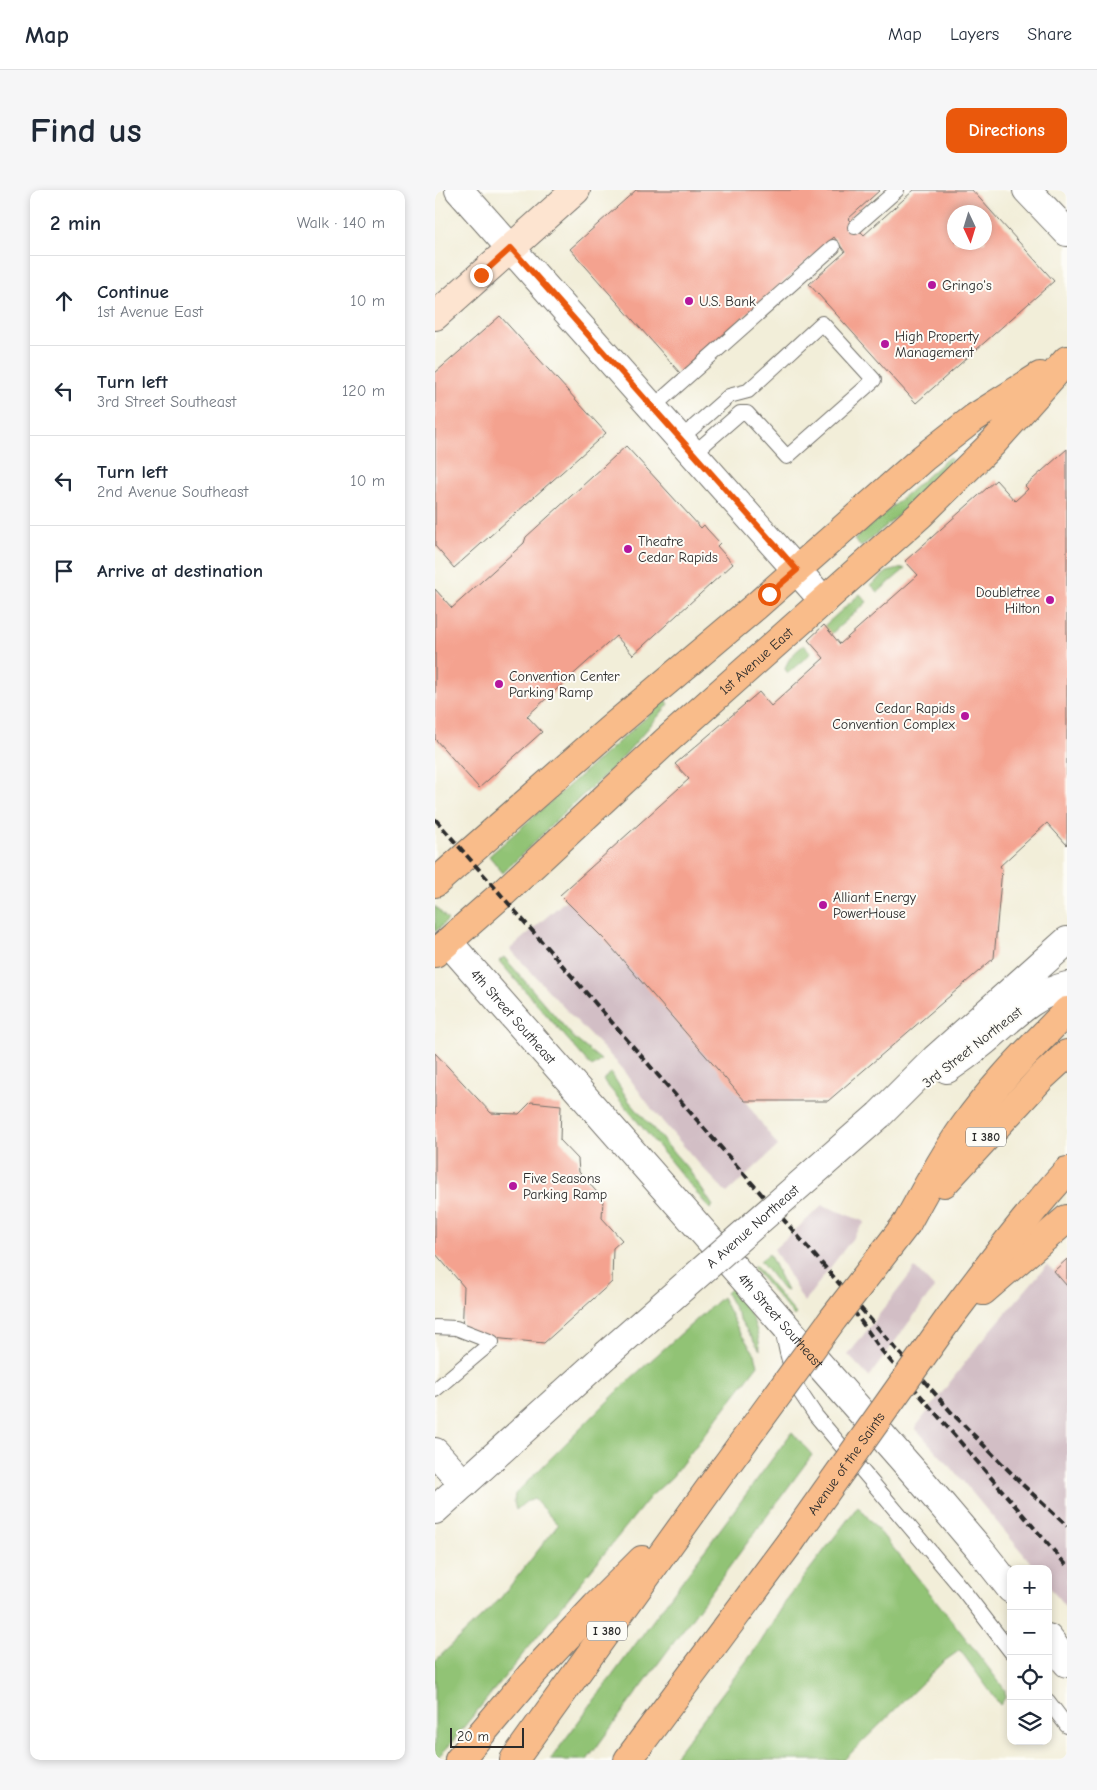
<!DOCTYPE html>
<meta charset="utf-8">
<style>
:root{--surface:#fff;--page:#f6f6f7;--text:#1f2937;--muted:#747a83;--line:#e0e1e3;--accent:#ea580c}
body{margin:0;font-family:"Comic Neue",sans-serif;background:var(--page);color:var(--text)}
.controls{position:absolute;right:15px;bottom:15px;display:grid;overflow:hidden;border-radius:10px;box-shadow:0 2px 8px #0003}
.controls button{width:45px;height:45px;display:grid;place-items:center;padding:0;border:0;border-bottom:1px solid var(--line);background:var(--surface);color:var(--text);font:25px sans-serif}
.compass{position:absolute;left:512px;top:15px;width:45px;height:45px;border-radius:50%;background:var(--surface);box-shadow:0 2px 8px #0003;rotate:176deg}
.scale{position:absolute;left:15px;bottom:12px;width:74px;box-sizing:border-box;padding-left:5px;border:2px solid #2b2b2b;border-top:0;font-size:14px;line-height:18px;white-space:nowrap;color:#2b2b2b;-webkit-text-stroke:4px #fdfcf7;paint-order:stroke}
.stop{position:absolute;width:15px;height:15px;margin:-11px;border:4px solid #ea580c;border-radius:50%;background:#fff}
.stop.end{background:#ea580c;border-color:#fff;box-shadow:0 1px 5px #0008}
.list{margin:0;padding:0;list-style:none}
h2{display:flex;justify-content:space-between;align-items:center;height:65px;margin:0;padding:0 20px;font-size:21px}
h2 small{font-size:16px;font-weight:400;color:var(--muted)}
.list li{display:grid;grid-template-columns:32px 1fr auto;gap:15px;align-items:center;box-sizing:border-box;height:90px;padding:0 20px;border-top:1px solid var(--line)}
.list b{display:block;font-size:19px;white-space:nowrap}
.list p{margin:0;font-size:16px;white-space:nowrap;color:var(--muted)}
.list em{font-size:16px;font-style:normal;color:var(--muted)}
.icon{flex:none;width:28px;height:28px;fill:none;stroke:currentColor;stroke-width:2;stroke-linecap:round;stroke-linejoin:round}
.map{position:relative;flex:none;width:632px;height:1570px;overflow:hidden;border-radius:10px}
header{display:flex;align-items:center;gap:30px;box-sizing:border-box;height:70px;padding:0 25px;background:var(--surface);border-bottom:1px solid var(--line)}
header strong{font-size:24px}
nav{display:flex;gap:28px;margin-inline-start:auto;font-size:18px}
.intro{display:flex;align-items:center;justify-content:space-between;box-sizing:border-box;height:120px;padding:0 30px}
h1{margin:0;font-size:35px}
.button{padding:12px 22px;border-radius:10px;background:var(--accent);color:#fff;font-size:18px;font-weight:700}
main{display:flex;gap:30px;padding:0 30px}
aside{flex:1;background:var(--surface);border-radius:10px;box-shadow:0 2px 8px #0003}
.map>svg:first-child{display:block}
.industrial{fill:#d2bec5}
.green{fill:#91c374;stroke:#5e7750}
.building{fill:#f4a28f;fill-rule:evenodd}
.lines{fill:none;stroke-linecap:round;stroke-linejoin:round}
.service-casing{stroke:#716f68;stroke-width:16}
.minor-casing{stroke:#716f68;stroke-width:30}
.tertiary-casing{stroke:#716f68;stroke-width:30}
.secondary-casing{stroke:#716f68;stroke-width:30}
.primary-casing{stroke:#716f68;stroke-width:30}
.motorway-casing{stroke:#716f68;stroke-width:30}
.service{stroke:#fff;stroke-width:14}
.minor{stroke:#fff;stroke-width:28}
.tertiary{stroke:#fff;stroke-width:28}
.secondary{stroke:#fde4d0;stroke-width:28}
.primary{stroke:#f9bc8a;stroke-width:28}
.motorway{stroke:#f9bc8a;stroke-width:28}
.rail{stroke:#2b2b2b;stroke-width:4;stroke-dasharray:8 4;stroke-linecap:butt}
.tertiary-bridge-casing{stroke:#716f68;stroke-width:30;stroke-linecap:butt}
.motorway-bridge-casing{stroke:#716f68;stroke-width:30;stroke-linecap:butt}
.tertiary-bridge{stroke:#fff;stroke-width:28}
.motorway-bridge{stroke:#f9bc8a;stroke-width:28}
.route{stroke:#ea580c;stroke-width:6}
.poi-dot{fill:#b5179e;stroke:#fdfcf7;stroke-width:2}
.labels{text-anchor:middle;stroke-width:4;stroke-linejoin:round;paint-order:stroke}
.shield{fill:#fdfcf7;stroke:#6a6a68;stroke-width:1}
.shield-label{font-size:12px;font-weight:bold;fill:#2b2b2b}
.poi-label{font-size:14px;fill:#2b2b2b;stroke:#fdfcf7;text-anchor:start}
.street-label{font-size:14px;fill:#2b2b2b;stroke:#fdfcf7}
</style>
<header>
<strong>Map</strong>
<nav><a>Map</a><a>Layers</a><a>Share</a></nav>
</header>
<div class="intro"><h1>Find us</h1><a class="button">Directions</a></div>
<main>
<aside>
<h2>2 min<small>Walk · 140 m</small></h2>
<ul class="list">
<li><svg class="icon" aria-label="ahead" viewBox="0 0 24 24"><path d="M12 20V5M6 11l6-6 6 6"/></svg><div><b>Continue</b><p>1st Avenue East</p></div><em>10 m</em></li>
<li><svg class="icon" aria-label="left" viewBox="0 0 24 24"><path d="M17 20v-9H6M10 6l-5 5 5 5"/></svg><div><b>Turn left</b><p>3rd Street Southeast</p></div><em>120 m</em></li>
<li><svg class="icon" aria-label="left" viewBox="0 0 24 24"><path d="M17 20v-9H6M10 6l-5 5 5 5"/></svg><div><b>Turn left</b><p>2nd Avenue Southeast</p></div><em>10 m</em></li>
<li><svg class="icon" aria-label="arrive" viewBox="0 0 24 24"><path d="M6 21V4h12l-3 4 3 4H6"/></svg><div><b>Arrive at destination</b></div></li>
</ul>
</aside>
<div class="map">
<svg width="632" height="1570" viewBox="0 0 632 1570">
<rect width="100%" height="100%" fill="#fdfcf7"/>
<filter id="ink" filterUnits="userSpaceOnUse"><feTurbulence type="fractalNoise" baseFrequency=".02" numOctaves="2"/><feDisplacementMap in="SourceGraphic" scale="10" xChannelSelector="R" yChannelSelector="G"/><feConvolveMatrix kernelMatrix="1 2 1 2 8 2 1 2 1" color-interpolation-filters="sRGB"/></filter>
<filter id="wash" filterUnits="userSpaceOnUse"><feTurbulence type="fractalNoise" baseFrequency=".0096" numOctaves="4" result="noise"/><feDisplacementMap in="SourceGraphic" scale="20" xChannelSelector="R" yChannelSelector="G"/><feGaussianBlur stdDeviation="1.12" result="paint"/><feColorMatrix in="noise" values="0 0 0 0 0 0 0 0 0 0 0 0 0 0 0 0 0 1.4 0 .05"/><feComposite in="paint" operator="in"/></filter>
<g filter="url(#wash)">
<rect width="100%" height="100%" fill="#f2eed9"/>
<g class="industrial">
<path d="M 131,710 L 171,751 L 310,911 L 343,956 L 292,1003 L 265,975 L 216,918 L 188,879 L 172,862 L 134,823 L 75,759 Z"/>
<path d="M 388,1015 L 430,1032 L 369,1112 L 339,1059 Z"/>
<path d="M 632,1069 L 632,1419 L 613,1395 L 613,1379 L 601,1379 L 520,1282 L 480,1238 L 545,1153 L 612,1075 L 619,1081 Z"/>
<path d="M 480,1078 L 499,1098 L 434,1187 L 413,1165 Z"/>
</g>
<g class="green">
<path d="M 514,267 L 517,270 L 478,313 L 426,357 L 419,350 Z"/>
<path d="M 468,378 L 470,379 L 443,402 L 436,395 L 452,382 Z"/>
<path d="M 425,404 L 432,412 L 396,444 L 389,436 Z"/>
<path d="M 369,455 L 376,463 L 353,483 L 350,479 C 353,468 360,462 369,455 Z"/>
<path d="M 231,510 L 234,514 L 181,575 L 137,615 L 68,683 L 54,666 Z"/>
<path d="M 0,716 L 13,730 L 0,742 Z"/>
<path d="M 69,767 L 140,849 L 166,870 L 157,877 L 64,771 Z"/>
<path d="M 176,883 L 194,911 L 254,980 L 278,1016 L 275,1019 L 168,890 Z"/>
<path d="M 334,1064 L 352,1101 L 347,1099 L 325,1071 Z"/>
<path d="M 320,1076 L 361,1124 L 359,1126 L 318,1078 Z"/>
<path d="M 296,1098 C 314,1116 323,1135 325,1160 L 307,1133 L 291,1103 Z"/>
<path d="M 287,1107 L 304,1141 L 320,1164 L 323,1175 L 237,1287 L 215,1307 L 12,1558 L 0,1570 L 0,1471 L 64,1410 L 123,1335 L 99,1309 L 93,1310 L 81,1320 L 79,1312 L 80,1304 L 194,1190 Z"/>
<path d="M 357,1242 L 377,1265 L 152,1570 L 115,1570 Z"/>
<path d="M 423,1316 C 474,1376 523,1437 570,1500 L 570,1508 L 565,1515 L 525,1460 L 508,1472 L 409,1570 L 237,1570 L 325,1453 L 353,1408 Z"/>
</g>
<g id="blocks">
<g class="building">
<path d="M 201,0 L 445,0 L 413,29 L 429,45 L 479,0 L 537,0 L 619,91 L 481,213 L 374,94 L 410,62 L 399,47 L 245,183 L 135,59 ZM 520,22 L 550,22 L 550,52 L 520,52 Z"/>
<path d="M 65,126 L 171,243 L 19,378 L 0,356 L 0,183 Z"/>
<path d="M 191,256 L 266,338 L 269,335 L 272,339 L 285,353 L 282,356 L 298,374 L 198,465 L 181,446 L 92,526 L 107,542 L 44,598 L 0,549 L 0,399 L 17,418 L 89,353 L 91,347 Z"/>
<path d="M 632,259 L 632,655 L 612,633 L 565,676 L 567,679 L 559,768 L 393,911 L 310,911 L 171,751 L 125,705 L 254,589 L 240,574 L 324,502 L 336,516 L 389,468 L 373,450 L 389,435 L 405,454 L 483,385 L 470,371 L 561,290 L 580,311 L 593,299 L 590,296 Z"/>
<path d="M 0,863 L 56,923 L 84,924 L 96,912 L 126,915 L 125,950 L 143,969 L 144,982 L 168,1009 L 167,1028 L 187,1050 L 178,1058 L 177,1092 L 109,1153 L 27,1145 L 29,1097 L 0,1063 Z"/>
<path d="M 632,1069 L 632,1096 L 619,1081 Z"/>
</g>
</g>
</g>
<g filter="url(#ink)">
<use href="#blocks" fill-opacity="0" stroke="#716f68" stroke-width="1"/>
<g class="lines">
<g class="service-casing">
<g id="service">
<path d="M 420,37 L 462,0"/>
<path d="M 217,218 L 398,57"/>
<path d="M 245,249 L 294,206 L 313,201 L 387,133 L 439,190 L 352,267 L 312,223 L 305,223 L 258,264"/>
<path d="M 0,1137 L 21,1138 L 57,1152 L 0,1200"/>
<path d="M 347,1139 L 352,1163 L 361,1196 L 381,1226 L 528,1400 L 576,1462"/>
<path d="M 613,1511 L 632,1536"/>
</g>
</g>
<g class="minor-casing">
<g id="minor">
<path d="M 592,0 L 632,42"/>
<path id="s1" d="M 13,752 L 485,1289 L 542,1356 L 576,1399"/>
<path d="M 0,1262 L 29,1294"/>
<path d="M 613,1448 L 632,1473"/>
</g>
</g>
<g class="tertiary-casing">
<g id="tertiary">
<path d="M 24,0 L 389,411"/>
<path d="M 512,879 C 524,871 535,863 546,854 C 573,832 597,804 632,796"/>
<path d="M 444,925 L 500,869 L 632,751"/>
<path d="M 0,1320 L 171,1165"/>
</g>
</g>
<g class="secondary-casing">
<path id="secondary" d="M 0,126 L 141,0"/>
</g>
<g class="primary-casing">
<g id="primary">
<path d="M 0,693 L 174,540 L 321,416 L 488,268 L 539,228 L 605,186"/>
<path id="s2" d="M 0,763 L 66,705 L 230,552 L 485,325 L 558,253 L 632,170"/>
</g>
</g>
<g class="motorway-casing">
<g id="motorway">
<path d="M 509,993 L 606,888 L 632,864"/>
<path d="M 472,1033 C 490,1000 507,968 528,938 C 558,895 596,858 632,821"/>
<path d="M 548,1101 L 632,1029"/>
<path d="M 515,1127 C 553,1077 590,1027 632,981"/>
<path d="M 24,1570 L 96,1485 L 161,1416 L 207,1370"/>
<path d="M 79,1570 L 290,1277"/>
<path d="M 193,1570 L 356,1351"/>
</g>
</g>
<use href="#service" class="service"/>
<use href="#minor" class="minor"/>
<use href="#tertiary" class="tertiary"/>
<use href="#secondary" class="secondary"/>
<use href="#primary" class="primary"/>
<use href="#motorway" class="motorway"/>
<g class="rail">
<path d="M 0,629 L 516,1222 L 589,1296 L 632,1336"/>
<path d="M 418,1120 L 447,1161 L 632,1376"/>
</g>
<g class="tertiary-bridge-casing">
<g id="tertiary-bridge">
<path id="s3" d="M 171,1165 L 444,925"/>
</g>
</g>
<g class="motorway-bridge-casing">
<g id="motorway-bridge">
<path d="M 290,1277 L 398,1129 L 472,1033"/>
<path id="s4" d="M 356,1351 L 515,1127"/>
</g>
</g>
<use href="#tertiary-bridge" class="tertiary-bridge"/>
<use href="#motorway-bridge" class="motorway-bridge"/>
</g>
</g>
<g class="lines" filter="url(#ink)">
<path class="route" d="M 46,85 L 76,58 L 362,380 L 334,404"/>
</g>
<g class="poi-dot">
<circle cx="497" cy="95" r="5"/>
<circle cx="254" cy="111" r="5"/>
<circle cx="450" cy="154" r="5"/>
<circle cx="193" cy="359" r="5"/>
<circle cx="615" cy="410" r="5"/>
<circle cx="64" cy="494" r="5"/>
<circle cx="530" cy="526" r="5"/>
<circle cx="388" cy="715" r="5"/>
<circle cx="78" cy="996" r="5"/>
</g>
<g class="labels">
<g class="shield">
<rect x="531" y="937.5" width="40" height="19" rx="4"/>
<rect x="152" y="1431.5" width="40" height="19" rx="4"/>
</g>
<g class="shield-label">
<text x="551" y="951">I 380</text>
<text x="172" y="1445">I 380</text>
</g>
<g class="poi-label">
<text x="507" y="100">Gringo's</text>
<text x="264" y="116">U.S. Bank</text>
<text x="460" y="151">High Property<tspan x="460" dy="16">Management</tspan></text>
<text x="203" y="356">Theatre<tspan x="203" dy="16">Cedar Rapids</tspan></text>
<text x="605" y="407" text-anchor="end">Doubletree<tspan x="605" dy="16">Hilton</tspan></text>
<text x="74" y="491">Convention Center<tspan x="74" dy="16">Parking Ramp</tspan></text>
<text x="520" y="523" text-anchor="end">Cedar Rapids<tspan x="520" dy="16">Convention Complex</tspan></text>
<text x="398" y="712">Alliant Energy<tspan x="398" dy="16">PowerHouse</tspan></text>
<text x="88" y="993">Five Seasons<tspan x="88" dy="16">Parking Ramp</tspan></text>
</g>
<g class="street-label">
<text dy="5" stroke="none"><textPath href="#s2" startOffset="434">1st Avenue East</textPath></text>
<text dy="5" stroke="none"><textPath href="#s1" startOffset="99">4th Street Southeast</textPath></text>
<text transform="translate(537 857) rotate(-38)" y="5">3rd Street Northeast</text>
<text dy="5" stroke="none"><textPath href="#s3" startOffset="195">A Avenue Northeast</textPath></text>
<text dy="5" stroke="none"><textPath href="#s1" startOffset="504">4th Street Southeast</textPath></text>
<text dy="5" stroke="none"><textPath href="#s4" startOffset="95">Avenue of the Saints</textPath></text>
</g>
</g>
</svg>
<div class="controls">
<button>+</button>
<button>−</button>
<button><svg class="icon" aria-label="locate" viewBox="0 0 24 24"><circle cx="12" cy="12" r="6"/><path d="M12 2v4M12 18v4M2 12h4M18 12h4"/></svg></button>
<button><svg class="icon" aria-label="layers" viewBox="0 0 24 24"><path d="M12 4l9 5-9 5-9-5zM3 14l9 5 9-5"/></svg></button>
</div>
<svg class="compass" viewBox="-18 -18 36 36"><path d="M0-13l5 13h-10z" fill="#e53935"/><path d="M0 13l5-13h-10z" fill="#747a83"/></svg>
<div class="scale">20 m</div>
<div class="stop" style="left:334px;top:404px"></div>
<div class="stop end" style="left:46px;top:85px"></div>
</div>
</main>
